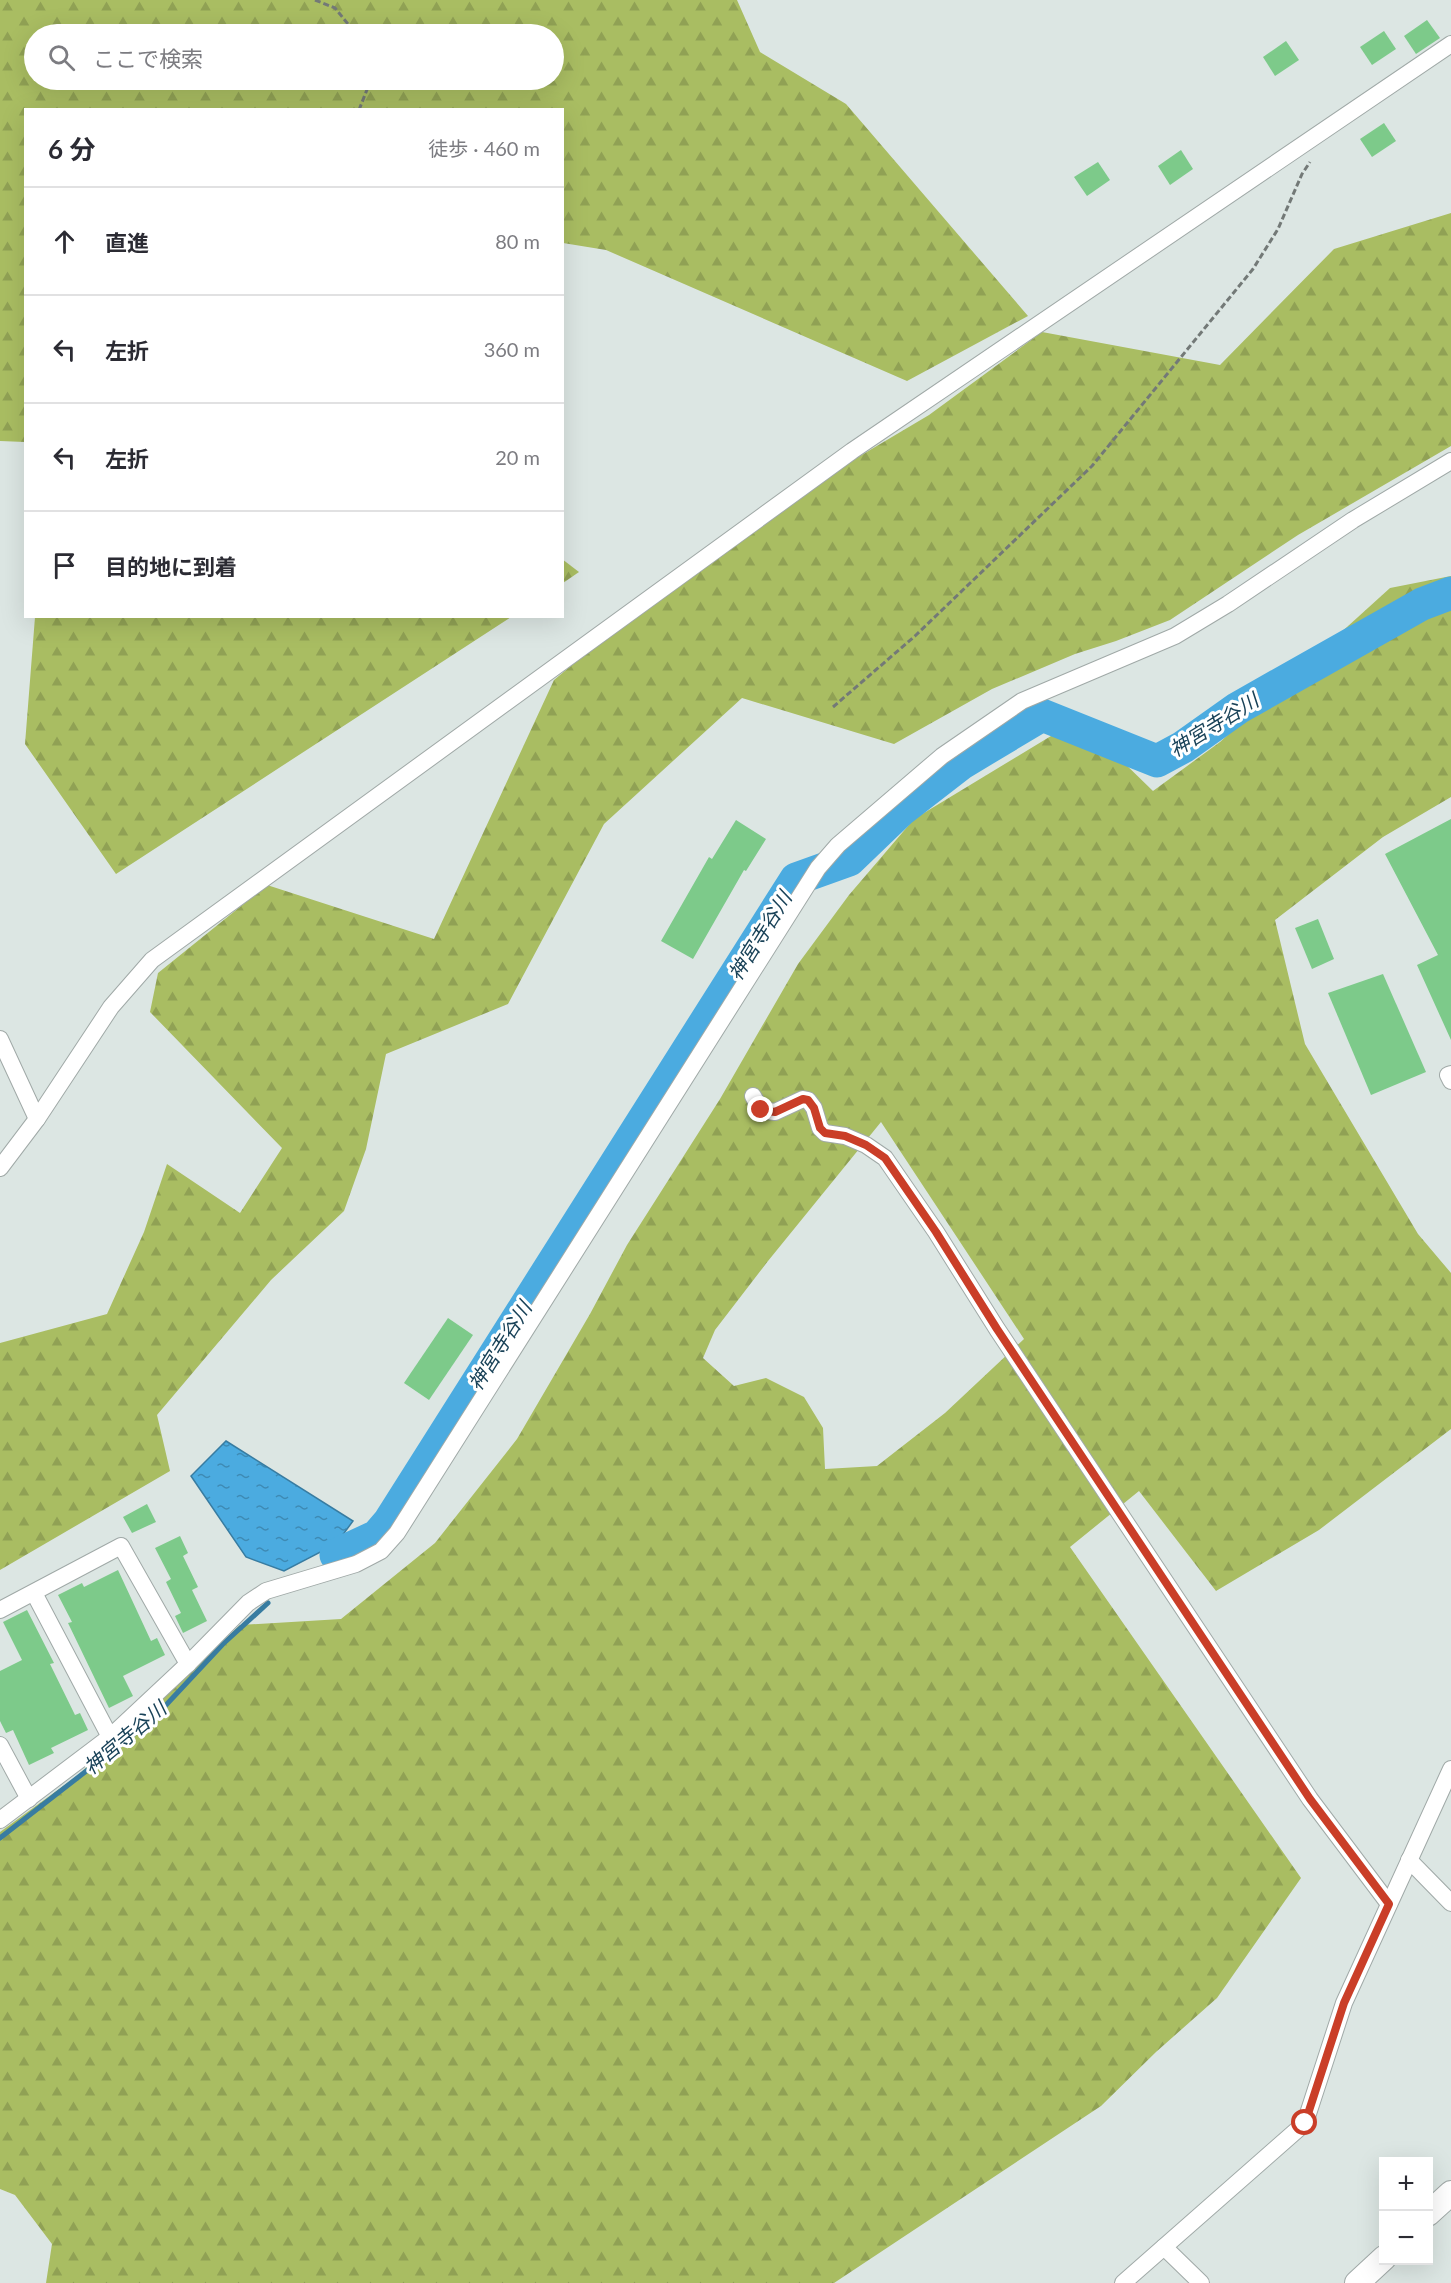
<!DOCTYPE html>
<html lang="ja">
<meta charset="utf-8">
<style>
:root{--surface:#fff;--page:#f7f7f7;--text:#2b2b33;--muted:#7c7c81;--line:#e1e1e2}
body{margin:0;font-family:Lato,"Noto Sans JP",sans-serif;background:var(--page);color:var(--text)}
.controls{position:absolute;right:18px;bottom:18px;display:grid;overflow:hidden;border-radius:0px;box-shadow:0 6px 24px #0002}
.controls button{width:54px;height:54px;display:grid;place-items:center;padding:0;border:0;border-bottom:2px solid var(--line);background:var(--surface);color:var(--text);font:30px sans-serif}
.stop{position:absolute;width:18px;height:18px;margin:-14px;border:4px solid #ca3e28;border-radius:50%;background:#fff}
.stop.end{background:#ca3e28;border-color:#fff;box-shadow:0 2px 6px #0008}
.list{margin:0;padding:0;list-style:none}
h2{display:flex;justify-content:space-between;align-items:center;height:78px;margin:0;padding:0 24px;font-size:26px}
h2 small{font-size:20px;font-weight:400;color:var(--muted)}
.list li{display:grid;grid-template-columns:39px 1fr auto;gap:18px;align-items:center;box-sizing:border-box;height:108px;padding:0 24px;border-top:2px solid var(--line)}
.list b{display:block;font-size:22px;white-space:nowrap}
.list em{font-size:20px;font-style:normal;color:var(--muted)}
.icon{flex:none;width:33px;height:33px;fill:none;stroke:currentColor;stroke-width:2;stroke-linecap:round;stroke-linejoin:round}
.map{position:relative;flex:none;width:1451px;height:2283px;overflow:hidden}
.search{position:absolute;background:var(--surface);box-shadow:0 6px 24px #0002;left:24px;top:24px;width:540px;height:66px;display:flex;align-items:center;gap:15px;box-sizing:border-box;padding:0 21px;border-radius:33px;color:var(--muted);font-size:22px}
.panel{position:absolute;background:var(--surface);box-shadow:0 6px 24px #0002;left:24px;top:108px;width:540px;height:510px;border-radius:0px}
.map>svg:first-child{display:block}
.forest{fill:url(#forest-firs);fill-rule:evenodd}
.water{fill:url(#water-ripples);stroke:#387ca1;stroke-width:1.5}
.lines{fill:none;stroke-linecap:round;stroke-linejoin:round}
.stream{stroke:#387ca1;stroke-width:5}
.river{stroke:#4babe0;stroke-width:33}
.building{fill:#7dca8a}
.street-casing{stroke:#a0a9a7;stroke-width:18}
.secondary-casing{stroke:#a0a9a7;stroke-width:26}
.path{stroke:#737977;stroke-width:3;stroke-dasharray:6 3;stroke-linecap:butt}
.street{stroke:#fff;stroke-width:16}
.secondary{stroke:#fff;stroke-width:24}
.route{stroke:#ca3e28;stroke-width:8}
.labels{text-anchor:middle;stroke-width:6;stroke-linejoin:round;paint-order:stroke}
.water-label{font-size:20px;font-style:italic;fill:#194258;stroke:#fff}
</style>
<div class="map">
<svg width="1451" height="2283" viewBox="0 0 1451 2283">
<defs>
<pattern id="forest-firs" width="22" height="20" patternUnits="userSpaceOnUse" patternTransform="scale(1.5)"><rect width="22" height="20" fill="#a9bd62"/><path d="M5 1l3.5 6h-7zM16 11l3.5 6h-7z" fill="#90a154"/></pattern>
<pattern id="water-ripples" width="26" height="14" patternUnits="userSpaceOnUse" patternTransform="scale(1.5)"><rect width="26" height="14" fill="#4babe0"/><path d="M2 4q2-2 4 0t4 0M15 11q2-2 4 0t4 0" fill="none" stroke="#3d8ab4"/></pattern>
</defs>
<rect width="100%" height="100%" fill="#dce6e3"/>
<g class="forest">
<path d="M 0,0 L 737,0 L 760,52 L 846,104 L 1028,316 L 907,381 L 606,250 L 563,243 L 562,110 L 26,110 L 25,442 L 0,441 ZM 554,34 L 554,80 L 34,80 L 34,34 Z"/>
<path d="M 1451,213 L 1451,446 L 1298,535 L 1170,620 L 1116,641 L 1075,654 L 992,689 L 894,744 L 742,698 L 604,824 L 508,1004 L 386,1054 L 366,1149 L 344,1211 L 271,1280 L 157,1415 L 170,1471 L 0,1570 L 0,1343 L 107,1314 L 144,1232 L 167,1164 L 240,1213 L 282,1148 L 150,1012 L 158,973 L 267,885 L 434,939 L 554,680 L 732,532 L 929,415 L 1042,332 L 1220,365 L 1334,249 Z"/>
<path d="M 562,559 L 579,572 L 563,583 L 562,583 Z"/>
<path d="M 1451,576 L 1451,797 L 1383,837 L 1275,920 L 1305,1044 L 1418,1234 L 1451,1273 L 1451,1429 L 1319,1530 L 1216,1591 L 1139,1491 L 1070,1547 L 1301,1878 L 1217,1998 L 1156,2052 L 1101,2106 L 834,2283 L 46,2283 L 52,2244 L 15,2195 L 0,2189 L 0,1832 L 77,1776 L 240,1625 L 341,1619 L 435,1543 L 517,1439 L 590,1314 L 627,1245 L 720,1099 L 798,964 L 849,895 L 914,819 L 1079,719 L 1153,791 L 1220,742 L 1390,588 ZM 881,1122 L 1024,1339 L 945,1413 L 877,1466 L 825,1469 L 823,1428 L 804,1397 L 766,1378 L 734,1386 L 703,1358 L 715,1330 L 768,1261 Z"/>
<path d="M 35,617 L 35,616 L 511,617 L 116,874 L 25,744 Z"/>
</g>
<path class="water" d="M 226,1441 L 353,1521 L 336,1544 L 284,1571 L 246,1557 L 191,1476 Z"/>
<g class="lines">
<path class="stream" d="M 0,1838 L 152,1720 L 223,1644 L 268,1603"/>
<path class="river" d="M 336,1555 L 377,1536 L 389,1522 L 796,879 L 849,860 L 900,811 L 962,763 L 1042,715 L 1157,761 L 1183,747 L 1238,708 L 1422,604 L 1451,593"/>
</g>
<g class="building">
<path d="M 1427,20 L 1440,38 L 1416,54 L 1404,36 Z"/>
<path d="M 1384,31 L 1396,49 L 1372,65 L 1360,47 Z"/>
<path d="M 1286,41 L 1299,60 L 1275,76 L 1263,57 Z"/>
<path d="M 1384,123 L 1396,141 L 1372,157 L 1360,139 Z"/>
<path d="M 1181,150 L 1193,169 L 1170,185 L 1158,166 Z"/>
<path d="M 1098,162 L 1110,180 L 1087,196 L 1074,177 Z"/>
<path d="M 1451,819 L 1451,1040 L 1417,965 L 1438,955 L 1385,854 Z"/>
<path d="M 736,820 L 766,839 L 746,871 L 744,870 L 693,959 L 661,941 L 709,857 L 712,859 Z"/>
<path d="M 1318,919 L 1334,959 L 1312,969 L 1295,928 Z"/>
<path d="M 1383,974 L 1426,1072 L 1371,1095 L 1328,993 Z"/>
<path d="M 448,1318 L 473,1335 L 429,1400 L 404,1383 Z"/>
<path d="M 147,1504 L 156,1522 L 132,1533 L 123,1517 Z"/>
<path d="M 180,1536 L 188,1553 L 183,1556 L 198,1587 L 192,1590 L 207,1621 L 183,1633 L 175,1616 L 181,1613 L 166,1582 L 171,1579 L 155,1548 Z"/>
<path d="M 118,1570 L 151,1641 L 157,1638 L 165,1655 L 123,1676 L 133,1696 L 109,1708 L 68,1623 L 72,1622 L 58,1595 L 82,1583 L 84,1587 Z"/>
<path d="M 27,1610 L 54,1663 L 50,1664 L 75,1715 L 80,1713 L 88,1730 L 51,1748 L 54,1753 L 29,1765 L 13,1730 L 6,1733 L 0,1721 L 0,1671 L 22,1660 L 3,1622 Z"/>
</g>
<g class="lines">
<g class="street-casing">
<g id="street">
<path d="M 0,1039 L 37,1119"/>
<path d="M 1451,1074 L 1448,1075 L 1451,1081"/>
<path d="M 753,1096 L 761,1110 L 775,1112 L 803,1099 L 808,1100 L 814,1108 L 820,1128 L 825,1133 L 845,1136 L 866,1145 L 885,1158 L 936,1232 L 997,1329 L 1310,1799 L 1389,1904"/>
<path d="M 0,1168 L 37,1119 L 111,1007 L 152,960 L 852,451 L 1451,44"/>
<path d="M 34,1593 L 110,1737"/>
<path d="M 0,1610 L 121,1546 L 188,1664"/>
<path d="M 0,1745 L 29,1799"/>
<path d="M 0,1820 L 110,1737 L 188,1664 L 248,1603 L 266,1591 L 356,1564 L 381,1551 L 397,1533 L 818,868 L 838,845 L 942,756 L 1022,701 L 1175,636 L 1228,604 L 1353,520 L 1451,461"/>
<path d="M 1409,1860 L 1451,1903"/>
<path d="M 1164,2247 L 1201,2283"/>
<path d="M 1123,2283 L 1305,2123 L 1344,2003 L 1451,1769"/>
</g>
</g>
<g class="secondary-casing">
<g id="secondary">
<path d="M 1428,2214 L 1451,2193"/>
<path d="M 1357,2283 L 1384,2258"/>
</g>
</g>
<g class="path">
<path d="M 315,0 L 335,8 L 356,34"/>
<path d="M 359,110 L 368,87 L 367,80"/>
<path d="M 833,707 L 915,636 L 1092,466 L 1253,269 L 1278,229 L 1302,174 L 1310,162"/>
</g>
<use href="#street" class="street"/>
<use href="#secondary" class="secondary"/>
</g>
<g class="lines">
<path class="route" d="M 761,1110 L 775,1112 L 803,1099 L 808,1100 L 814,1108 L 820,1128 L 825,1133 L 845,1136 L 866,1145 L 885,1158 L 936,1232 L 997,1329 L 1310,1799 L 1389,1904 L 1344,2003 L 1305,2123"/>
</g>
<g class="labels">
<g class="water-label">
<text transform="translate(1214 725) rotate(-32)" y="7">神宮寺谷川</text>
<text transform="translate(760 936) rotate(-58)" y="7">神宮寺谷川</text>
<text transform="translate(500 1346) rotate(-58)" y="7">神宮寺谷川</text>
<text transform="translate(125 1738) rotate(-40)" y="7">神宮寺谷川</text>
</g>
</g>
</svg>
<div class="controls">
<button>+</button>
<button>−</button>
</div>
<div class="stop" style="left:1305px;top:2123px"></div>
<div class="stop end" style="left:761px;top:1110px"></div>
<div class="search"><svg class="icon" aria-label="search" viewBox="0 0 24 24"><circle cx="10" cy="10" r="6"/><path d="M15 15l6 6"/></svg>ここで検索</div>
<section class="panel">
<h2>6 分<small>徒歩 · 460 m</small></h2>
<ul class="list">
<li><svg class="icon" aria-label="ahead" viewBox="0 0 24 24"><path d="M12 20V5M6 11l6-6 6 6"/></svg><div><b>直進</b></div><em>80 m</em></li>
<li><svg class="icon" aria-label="left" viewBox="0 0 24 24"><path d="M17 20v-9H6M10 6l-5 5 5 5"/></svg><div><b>左折</b></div><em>360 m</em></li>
<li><svg class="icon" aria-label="left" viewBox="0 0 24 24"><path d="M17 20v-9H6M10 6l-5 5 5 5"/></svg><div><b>左折</b></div><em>20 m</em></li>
<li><svg class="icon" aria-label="arrive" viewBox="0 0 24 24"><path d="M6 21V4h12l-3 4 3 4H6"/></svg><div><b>目的地に到着</b></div></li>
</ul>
</section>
</div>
